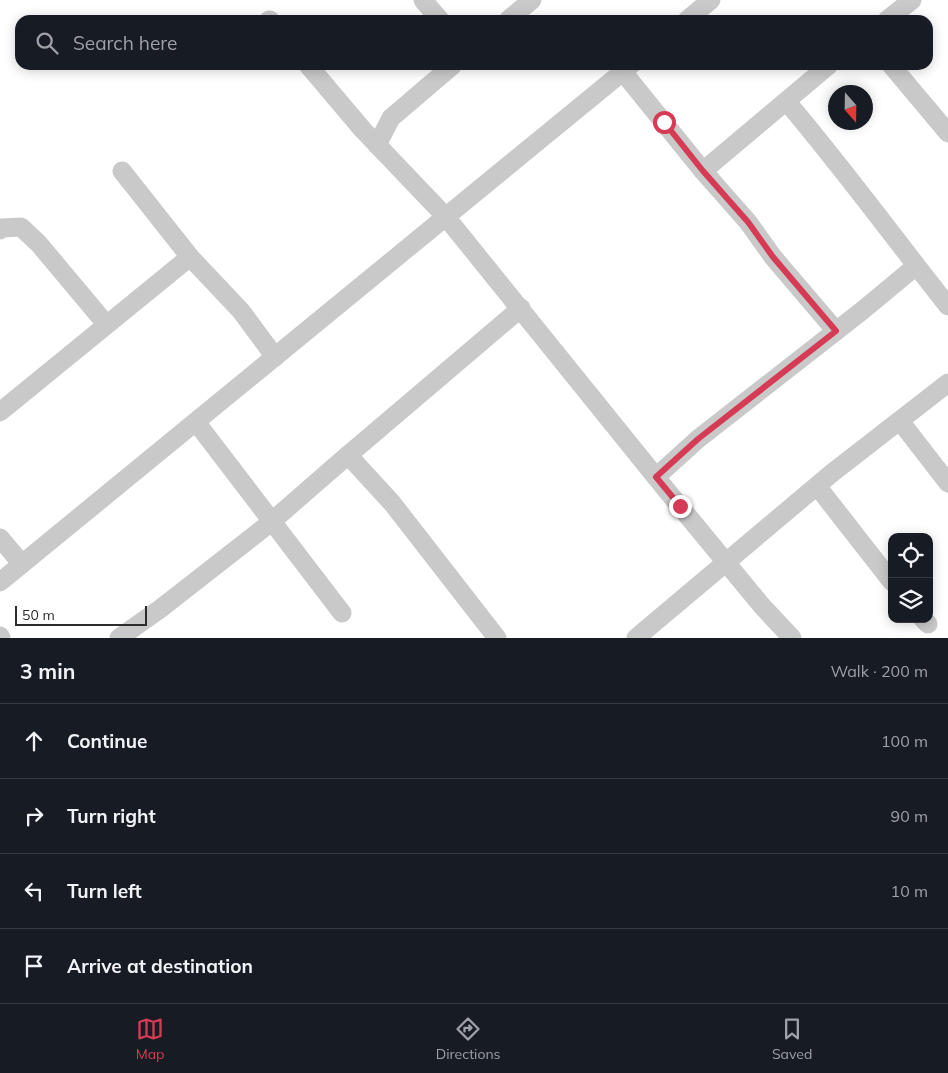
<!DOCTYPE html>
<meta charset="utf-8">
<style>
:root{--surface:#171b24;--page:#242831;--text:#f1f3f6;--muted:#9ea1a6;--line:#363941;--accent:#d63b56}
body{margin:0;font-family:Mulish,sans-serif;background:var(--page);color:var(--text)}
.controls{position:absolute;right:15px;bottom:15px;display:grid;overflow:hidden;border-radius:10px;box-shadow:0 2px 12px #0003}
.controls button{width:45px;height:45px;display:grid;place-items:center;padding:0;border:0;border-bottom:1px solid var(--line);background:var(--surface);color:var(--text);font:25px sans-serif}
.compass{position:absolute;left:828px;top:85px;width:45px;height:45px;border-radius:50%;background:var(--surface);box-shadow:0 2px 12px #0003;rotate:160deg}
.scale{position:absolute;left:15px;bottom:12px;width:132px;box-sizing:border-box;padding-left:5px;border:2px solid #2c2c2c;border-top:0;font-size:14px;line-height:18px;white-space:nowrap;color:#2c2c2c;-webkit-text-stroke:4px #fff;paint-order:stroke}
.stop{position:absolute;width:15px;height:15px;margin:-11px;border:4px solid #d63b56;border-radius:50%;background:#fff}
.stop.end{background:#d63b56;border-color:#fff;box-shadow:0 1px 5px #0008}
.list{margin:0;padding:0;list-style:none}
h2{display:flex;justify-content:space-between;align-items:center;height:65px;margin:0;padding:0 20px;font-size:21px}
h2 small{font-size:16px;font-weight:400;color:var(--muted)}
.list li{display:grid;grid-template-columns:32px 1fr auto;gap:15px;align-items:center;box-sizing:border-box;height:75px;padding:0 20px;border-top:1px solid var(--line)}
.list b{display:block;font-size:19px;white-space:nowrap}
.list em{font-size:16px;font-style:normal;color:var(--muted)}
.icon{flex:none;width:28px;height:28px;fill:none;stroke:currentColor;stroke-width:2;stroke-linecap:round;stroke-linejoin:round}
.map{position:relative;flex:none;width:948px;height:638px;overflow:hidden}
.search{position:absolute;background:var(--surface);box-shadow:0 2px 12px #0003;left:15px;right:15px;top:15px;height:55px;display:flex;align-items:center;gap:12px;box-sizing:border-box;padding:0 18px;border-radius:15px;color:var(--muted);font-size:19px}
.sheet{height:365px;background:var(--surface)}
nav{display:flex;justify-content:space-around;align-items:center;box-sizing:border-box;height:70px;border-top:1px solid var(--line);background:var(--surface);font-size:14px;color:var(--muted)}
nav a{display:grid;justify-items:center;gap:2px}
nav .on{color:var(--accent)}
.map>svg:first-child{display:block}
.lines{fill:none;stroke-linecap:round;stroke-linejoin:round}
.minor{stroke:#c9c9c9;stroke-width:19}
.route{stroke:#d63b56;stroke-width:6}
</style>
<div class="map">
<svg width="948" height="638" viewBox="0 0 948 638">
<rect width="100%" height="100%" fill="#fff"/>
<g class="lines">
<g class="minor">
<path d="M 423,0 L 440,20"/>
<path d="M 269,20 L 270,20"/>
<path d="M 508,20 L 532,0"/>
<path d="M 687,20 L 711,0"/>
<path d="M 887,20 L 912,0"/>
<path d="M 308,65 L 363,130 L 446,217 L 668,492 L 762,606 L 792,638"/>
<path d="M 891,65 L 948,133"/>
<path d="M 623,72 L 703,171 L 748,222 L 773,257 L 836,331"/>
<path d="M 787,102 C 843,168 894,238 948,306"/>
<path d="M 377,145 L 391,118 L 453,65"/>
<path d="M 122,171 L 190,257 L 241,311 L 275,357"/>
<path d="M 703,171 L 829,65"/>
<path d="M 0,230 L 2,228 L 21,227 L 39,244 L 106,324"/>
<path d="M 0,412 L 190,257"/>
<path d="M 900,421 L 948,483"/>
<path d="M 196,422 L 342,613"/>
<path d="M 348,455 L 392,503 L 497,638"/>
<path d="M 656,477 L 698,439 L 863,310 L 916,266"/>
<path d="M 817,486 L 892,582"/>
<path d="M 0,538 L 22,564"/>
<path d="M 0,582 L 631,65"/>
<path d="M 923,619 L 928,624"/>
<path d="M 0,636 L 1,638"/>
<path d="M 119,638 L 160,609 L 270,523 L 340,462 L 521,308"/>
<path d="M 636,638 L 832,473 L 948,383"/>
</g>
</g>
<g class="lines">
<path class="route" d="M 664,122 L 703,171 L 748,222 L 773,257 L 836,331 L 698,439 L 656,477 L 680,506"/>
</g>
</svg>
<div class="controls">
<button><svg class="icon" aria-label="locate" viewBox="0 0 24 24"><circle cx="12" cy="12" r="6"/><path d="M12 2v4M12 18v4M2 12h4M18 12h4"/></svg></button>
<button><svg class="icon" aria-label="layers" viewBox="0 0 24 24"><path d="M12 4l9 5-9 5-9-5zM3 14l9 5 9-5"/></svg></button>
</div>
<svg class="compass" viewBox="-18 -18 36 36"><path d="M0-13l5 13h-10z" fill="#e53935"/><path d="M0 13l5-13h-10z" fill="#9ea1a6"/></svg>
<div class="scale">50 m</div>
<div class="stop" style="left:664px;top:122px"></div>
<div class="stop end" style="left:680px;top:506px"></div>
<div class="search"><svg class="icon" aria-label="search" viewBox="0 0 24 24"><circle cx="10" cy="10" r="6"/><path d="M15 15l6 6"/></svg>Search here</div>
</div>
<section class="sheet">
<h2>3 min<small>Walk · 200 m</small></h2>
<ul class="list">
<li><svg class="icon" aria-label="ahead" viewBox="0 0 24 24"><path d="M12 20V5M6 11l6-6 6 6"/></svg><div><b>Continue</b></div><em>100 m</em></li>
<li><svg class="icon" aria-label="right" viewBox="0 0 24 24"><path d="M7 20v-9h11M14 6l5 5-5 5"/></svg><div><b>Turn right</b></div><em>90 m</em></li>
<li><svg class="icon" aria-label="left" viewBox="0 0 24 24"><path d="M17 20v-9H6M10 6l-5 5 5 5"/></svg><div><b>Turn left</b></div><em>10 m</em></li>
<li><svg class="icon" aria-label="arrive" viewBox="0 0 24 24"><path d="M6 21V4h12l-3 4 3 4H6"/></svg><div><b>Arrive at destination</b></div></li>
</ul>
</section>
<nav>
<a class="on"><svg class="icon" aria-label="map" viewBox="0 0 24 24"><path d="M3 6l6-2 6 2 6-2v14l-6 2-6-2-6 2zM9 4v14M15 6v14"/></svg>Map</a>
<a><svg class="icon" aria-label="directions" viewBox="0 0 24 24"><path d="M12 3l9 9-9 9-9-9zM9 14v-3h6M13 9l2 2-2 2"/></svg>Directions</a>
<a><svg class="icon" aria-label="saved" viewBox="0 0 24 24"><path d="M7 4h10v16l-5-4-5 4z"/></svg>Saved</a>
</nav>
